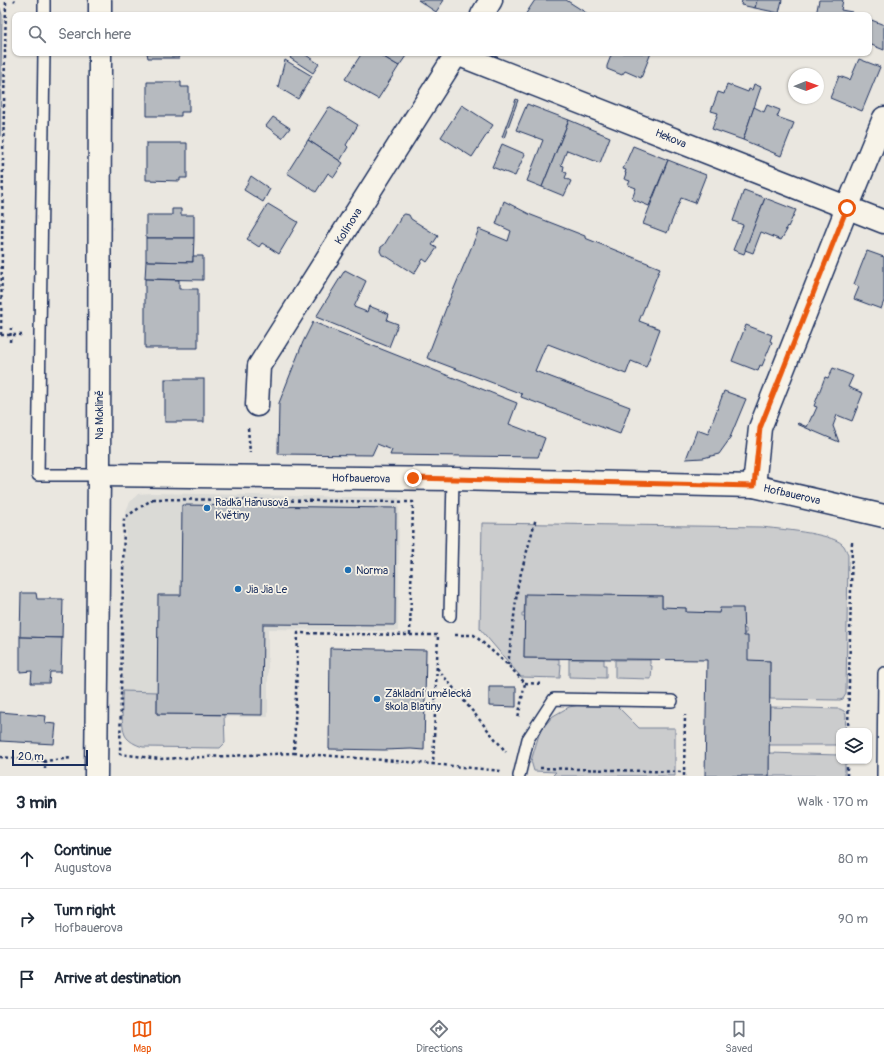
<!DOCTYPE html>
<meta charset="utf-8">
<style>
:root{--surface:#fff;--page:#f2f2f3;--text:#1f2937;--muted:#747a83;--line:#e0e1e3;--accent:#ea580c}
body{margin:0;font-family:Pangolin,sans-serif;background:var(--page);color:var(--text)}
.controls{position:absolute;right:12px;bottom:12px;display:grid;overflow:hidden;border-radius:8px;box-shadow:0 1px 3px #0004}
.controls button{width:36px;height:36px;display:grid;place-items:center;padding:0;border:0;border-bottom:1px solid var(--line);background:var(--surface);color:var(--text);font:20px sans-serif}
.compass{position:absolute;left:788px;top:68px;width:36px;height:36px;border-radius:50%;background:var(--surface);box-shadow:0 1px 3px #0004;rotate:89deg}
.scale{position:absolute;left:12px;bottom:10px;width:76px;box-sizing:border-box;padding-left:4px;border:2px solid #1b2f5e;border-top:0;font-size:11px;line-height:14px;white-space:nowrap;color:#1b2f5e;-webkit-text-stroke:3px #f7f3e8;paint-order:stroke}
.stop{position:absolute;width:12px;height:12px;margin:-9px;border:3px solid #ea580c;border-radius:50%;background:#fff}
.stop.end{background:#ea580c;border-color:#fff;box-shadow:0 1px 4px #0008}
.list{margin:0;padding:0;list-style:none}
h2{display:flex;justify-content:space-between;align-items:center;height:52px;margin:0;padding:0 16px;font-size:17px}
h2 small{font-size:13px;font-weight:400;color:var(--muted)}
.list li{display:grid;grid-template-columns:26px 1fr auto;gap:12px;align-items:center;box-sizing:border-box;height:60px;padding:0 16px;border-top:1px solid var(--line)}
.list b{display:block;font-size:15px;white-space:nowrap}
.list p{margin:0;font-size:13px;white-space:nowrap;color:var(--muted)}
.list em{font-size:13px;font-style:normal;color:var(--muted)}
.icon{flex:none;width:22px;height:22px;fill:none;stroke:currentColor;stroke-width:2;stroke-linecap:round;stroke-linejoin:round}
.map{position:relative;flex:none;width:884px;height:776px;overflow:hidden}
.search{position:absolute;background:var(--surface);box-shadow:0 1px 3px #0004;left:12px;right:12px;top:12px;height:44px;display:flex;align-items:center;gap:10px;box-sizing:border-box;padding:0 14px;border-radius:8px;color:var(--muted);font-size:15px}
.sheet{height:232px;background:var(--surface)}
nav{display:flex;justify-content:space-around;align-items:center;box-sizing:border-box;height:56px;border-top:1px solid var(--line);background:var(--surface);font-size:11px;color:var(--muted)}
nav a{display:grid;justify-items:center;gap:2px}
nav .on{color:var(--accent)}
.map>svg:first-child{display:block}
.built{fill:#dadad6}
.green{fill:#cbcccd;stroke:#737e96}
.building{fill:#b6babf;stroke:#1b2f5e}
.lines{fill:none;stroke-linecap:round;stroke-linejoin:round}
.lane-casing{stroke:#1b2f5e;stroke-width:14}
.street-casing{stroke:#1b2f5e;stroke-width:25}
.path{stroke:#1b2f5e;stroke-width:2.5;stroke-dasharray:3 3;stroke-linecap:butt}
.lane{stroke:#f7f3e8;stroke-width:11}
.street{stroke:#f7f3e8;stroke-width:22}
.route{stroke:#ea580c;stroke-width:5}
.poi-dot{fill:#1f6fb2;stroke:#f7f3e8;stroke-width:1.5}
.labels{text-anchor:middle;stroke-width:3.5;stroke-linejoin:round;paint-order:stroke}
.street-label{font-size:11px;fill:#1b2f5e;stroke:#f7f3e8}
.poi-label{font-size:11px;fill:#1b2f5e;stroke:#f7f3e8;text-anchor:start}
</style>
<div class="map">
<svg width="884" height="776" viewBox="0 0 884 776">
<rect width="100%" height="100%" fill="#eae7e0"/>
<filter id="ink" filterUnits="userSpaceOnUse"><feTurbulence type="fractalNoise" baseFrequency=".025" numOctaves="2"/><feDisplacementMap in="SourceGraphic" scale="8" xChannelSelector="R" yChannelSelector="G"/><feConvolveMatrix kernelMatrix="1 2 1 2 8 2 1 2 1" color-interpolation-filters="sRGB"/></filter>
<g filter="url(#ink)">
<path class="built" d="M 151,493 L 399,498 L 398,631 L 268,629 L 268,717 L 224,717 L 225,743 L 220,748 L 143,747 L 134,744 L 125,735 L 122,722 L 126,511 L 130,502 L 138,494 Z"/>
<g class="green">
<path d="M 0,8 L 2,15 L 0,137 Z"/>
<path d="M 482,523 L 761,527 C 778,529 830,533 842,544 C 845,546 846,551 848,554 L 846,694 L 843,699 L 840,700 L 770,699 L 770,661 L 748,661 L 744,636 L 744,633 L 746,633 L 746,629 L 743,628 L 743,609 L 720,609 L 720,613 L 686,613 L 686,608 L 662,608 L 662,596 L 525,595 L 524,613 L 522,613 L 522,617 L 525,617 L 524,658 L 559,659 L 559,664 L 561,664 L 560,678 L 521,677 L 480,629 Z"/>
<path d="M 569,659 L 604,659 L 604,665 L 606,665 L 606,678 L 569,677 Z"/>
<path d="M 615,660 L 650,660 L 650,665 L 652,666 L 651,679 L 615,678 Z"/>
<path d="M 122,691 L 157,692 L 157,714 L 224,715 L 225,743 L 220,748 L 143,747 C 136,745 128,741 125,735 C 121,728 122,700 122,691 Z"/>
<path d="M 585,704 L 616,705 L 639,728 L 675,728 L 675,776 L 554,776 L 553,775 L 556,772 L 534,771 L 531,761 L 540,731 L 553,716 L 569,707 Z"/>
<path d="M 770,707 L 840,709 L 844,711 L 846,715 L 845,731 L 839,731 L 839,745 L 769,745 Z"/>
<path d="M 769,753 L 839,755 L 839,761 L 845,761 L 845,776 L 769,776 Z"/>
</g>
<g class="building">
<path d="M 418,0 L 444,0 L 436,12 Z"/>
<path d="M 535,0 L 566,0 L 588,14 L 525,15 Z"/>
<path d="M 742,0 L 757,0 L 755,8 L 741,5 Z"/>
<path d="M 757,0 L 782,0 L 779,13 L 755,8 Z"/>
<path d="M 819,0 L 843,0 L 841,10 L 852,12 L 850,15 L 816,15 Z"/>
<path d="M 869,19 L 884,25 L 884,50 L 869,44 Z"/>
<path d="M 147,53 L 188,53 L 188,54 L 179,54 L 179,58 L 148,58 Z"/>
<path d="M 293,53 L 303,53 L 319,64 L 313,73 L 290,58 Z"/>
<path d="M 362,53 L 377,53 L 399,66 L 378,99 L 360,89 L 360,88 L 345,79 Z"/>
<path d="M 377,53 L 408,53 L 399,66 Z"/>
<path d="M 612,53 L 651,53 L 641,78 L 625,71 L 622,75 L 607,69 L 607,66 Z"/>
<path d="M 859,59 L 880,67 L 862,111 L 830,98 L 839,76 L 850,80 Z"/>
<path d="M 285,60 L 312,76 L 298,99 L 278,87 Z"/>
<path d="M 147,82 L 181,82 L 181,87 L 189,87 L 189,112 L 181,112 L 181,116 L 147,116 Z"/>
<path d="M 727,84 L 748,92 L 749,89 L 752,90 L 754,84 L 761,87 L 743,140 L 712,129 L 718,113 L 711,111 L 718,92 L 724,94 Z"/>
<path d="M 516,99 L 518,100 L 504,138 L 502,137 Z"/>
<path d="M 527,104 L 569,120 L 542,187 L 527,181 L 543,140 L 516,130 Z"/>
<path d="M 462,105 L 493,125 L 472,157 L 441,137 Z"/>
<path d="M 767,105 L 780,110 L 777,117 L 794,123 L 781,156 L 743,140 L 754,107 L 764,112 Z"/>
<path d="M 329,107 L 358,125 L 346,145 L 348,147 L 340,161 L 308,140 Z"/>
<path d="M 273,117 L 290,128 L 282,138 L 266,126 Z"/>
<path d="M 569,120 L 610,137 L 600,163 L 567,150 L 561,165 L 564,166 L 563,171 L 567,173 L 565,178 L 571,181 L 564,196 L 542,187 Z"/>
<path d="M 308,140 L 343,163 L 334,177 L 328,173 L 316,192 L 287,173 Z"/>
<path d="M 146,143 L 187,143 L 187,178 L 180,178 L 180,181 L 146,180 Z"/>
<path d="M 502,144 L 525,154 L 515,176 L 492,167 Z"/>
<path d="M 633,146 L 668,160 L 649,206 L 632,199 L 636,188 L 628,185 L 630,181 L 624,179 L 626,173 L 625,173 L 626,170 L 623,169 Z"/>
<path d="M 668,160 L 706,175 L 695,203 L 681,198 L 667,233 L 643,224 Z"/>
<path d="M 251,176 L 270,189 L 263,202 L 244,190 Z"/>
<path d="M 744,190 L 765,198 L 744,254 L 733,250 L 743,225 L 733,221 Z"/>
<path d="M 765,198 L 796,210 L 788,227 L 787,226 L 785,230 L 787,230 L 781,240 L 761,232 L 753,253 L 745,250 Z"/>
<path d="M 504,201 L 531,215 L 585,236 L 585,238 L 660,268 L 639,321 L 660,329 L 646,367 L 631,361 L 626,374 L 548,344 L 546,347 L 545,347 L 535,371 L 630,407 L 620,434 L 521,397 L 522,394 L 427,358 L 448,303 L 479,229 L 508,241 L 511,231 L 496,224 Z"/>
<path d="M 268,204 L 298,222 L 279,254 L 262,243 L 259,247 L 247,239 L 250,235 L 249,235 Z"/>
<path d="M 172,209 L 181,209 L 181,215 L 194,215 L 194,238 L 146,238 L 146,215 L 172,215 Z"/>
<path d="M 405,214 L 409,215 L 411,219 L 438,236 L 432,245 L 437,248 L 427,262 L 423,259 L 414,274 L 386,256 L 382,255 L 380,251 L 381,247 L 384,245 L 399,221 L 400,218 L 402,215 Z"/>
<path d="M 146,238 L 194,238 L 193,262 L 146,261 Z"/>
<path d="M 867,251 L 884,257 L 884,301 L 881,309 L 854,299 L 859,287 L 854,284 Z"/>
<path d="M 193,256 L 203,256 L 203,280 L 145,279 L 146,261 L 193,262 Z"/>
<path d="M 345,270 L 366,281 L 354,307 L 367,312 L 369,306 L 389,314 L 387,320 L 398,324 L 389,347 L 316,317 Z"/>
<path d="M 145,279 L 179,280 L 179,289 L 198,289 L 198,348 L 145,348 Z"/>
<path d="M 313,322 L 517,403 L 509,424 L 545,438 L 538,457 L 390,455 L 392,450 L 377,444 L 372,455 L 278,454 L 279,403 L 303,342 Z"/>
<path d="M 746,325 L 772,335 L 770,341 L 772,342 L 762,366 L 760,365 L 758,371 L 732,361 Z"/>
<path d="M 833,368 L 853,376 L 848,387 L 863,393 L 852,421 L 837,415 L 833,426 L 839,442 L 797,424 L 798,423 L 807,427 L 812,416 L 813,416 L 817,407 L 814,406 L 825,377 L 828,378 Z"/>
<rect x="165" y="379" width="39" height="43"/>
<path d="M 724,391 L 746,399 L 729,440 L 719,454 L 703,458 L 686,459 L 697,430 L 708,434 Z"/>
<path d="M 182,505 L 396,508 L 395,625 L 263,624 L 262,715 L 157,714 L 158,595 L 181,595 Z"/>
<path d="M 21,593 L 36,593 L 37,599 L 63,599 L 62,638 L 20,637 Z"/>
<path d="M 525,594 L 662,596 L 662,607 L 686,608 L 686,612 L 719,613 L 720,608 L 743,608 L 744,636 L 748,636 L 748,660 L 770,661 L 769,776 L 705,776 L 707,660 L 524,658 Z"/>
<path d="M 20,637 L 62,638 L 61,672 L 50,672 L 49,683 L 31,683 L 32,671 L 20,672 Z"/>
<path d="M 330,648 L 426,650 L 424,750 L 411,749 L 384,750 L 329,749 Z"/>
<path d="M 489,687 L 516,687 L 516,707 L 489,706 Z"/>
<path d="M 0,712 L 46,716 L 45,723 L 56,724 L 54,744 L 0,741 Z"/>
</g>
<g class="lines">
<g class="lane-casing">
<g id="lane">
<path d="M 44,15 L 44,0"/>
<path d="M 44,53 L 38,475 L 99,475"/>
<path d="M 450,616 L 453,479"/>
<path d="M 519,776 L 528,739 L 554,699 L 672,701"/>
<path d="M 883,776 L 884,673"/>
</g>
</g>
<g class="street-casing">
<g id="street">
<path d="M 100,15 L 100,0"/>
<path d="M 482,15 L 491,0"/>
<path d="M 457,54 L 884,222"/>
<path d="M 257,405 L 259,366 L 457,53"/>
<path d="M 99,475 L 453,479 L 754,486 L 884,516"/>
<path d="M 754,486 L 760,428 L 847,208 L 884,118"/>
<path d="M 96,776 L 99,475 L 100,53"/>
</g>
</g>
<g class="path">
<path d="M 14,0 L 15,1"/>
<path d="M 1,335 L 3,157 L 6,0"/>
<path d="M 1,335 L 22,335"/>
<path d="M 10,342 L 11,328"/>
<path d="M 248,428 L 250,453"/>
<path d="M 153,499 L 413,502 L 410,635 L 298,633 L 294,753 L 160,759 L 120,754 L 124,518 Z"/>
<path d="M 410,635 L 438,635 L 433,764 L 501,771"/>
<path d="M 455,635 L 474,635 L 508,665 L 525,683 L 518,718"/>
<path d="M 508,665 L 518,584 L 536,518"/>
<path d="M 437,668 L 506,752"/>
<path d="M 525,683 L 543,684"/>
<path d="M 848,731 L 852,541"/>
<path d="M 294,753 L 433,764"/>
<path d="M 0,757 L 45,761"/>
<path d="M 540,768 L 684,772"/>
<path d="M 45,769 L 45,761 L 72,758"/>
<path d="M 684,776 L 685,715"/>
<path d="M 847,776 L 847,761"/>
</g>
<use href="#lane" class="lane"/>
<use href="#street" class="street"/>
</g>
</g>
<g class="lines" filter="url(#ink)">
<path class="route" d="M 413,478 L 754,486 L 760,428 L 847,208"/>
</g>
<g class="poi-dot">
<circle cx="207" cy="508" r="4"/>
<circle cx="348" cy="570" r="4"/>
<circle cx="238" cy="589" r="4"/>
<circle cx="377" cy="699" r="4"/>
</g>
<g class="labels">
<g class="street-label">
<text transform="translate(671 138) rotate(22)" y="4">Hekova</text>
<text transform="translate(348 226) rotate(-58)" y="4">Kolínova</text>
<text transform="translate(99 415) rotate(-90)" y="4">Na Moklině</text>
<text transform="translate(361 478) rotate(1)" y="4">Hofbauerova</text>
<text transform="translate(792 494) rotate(13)" y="4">Hofbauerova</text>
</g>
<g class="poi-label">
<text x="215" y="506">Radka Hanusová<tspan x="215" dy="13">Květiny</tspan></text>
<text x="356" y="574">Norma</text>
<text x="246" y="593">Jia Jia Le</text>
<text x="385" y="697">Základní umělecká<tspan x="385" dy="13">škola Blatiny</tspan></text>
</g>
</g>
</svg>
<div class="controls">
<button><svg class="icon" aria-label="layers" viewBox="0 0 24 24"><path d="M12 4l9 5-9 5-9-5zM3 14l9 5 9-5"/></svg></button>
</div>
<svg class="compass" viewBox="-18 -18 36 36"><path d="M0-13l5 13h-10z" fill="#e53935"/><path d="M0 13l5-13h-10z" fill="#747a83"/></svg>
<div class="scale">20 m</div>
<div class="stop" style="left:847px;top:208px"></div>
<div class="stop end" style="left:413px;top:478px"></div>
<div class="search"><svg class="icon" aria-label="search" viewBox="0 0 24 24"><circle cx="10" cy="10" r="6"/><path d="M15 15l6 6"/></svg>Search here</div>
</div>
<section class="sheet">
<h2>3 min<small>Walk · 170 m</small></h2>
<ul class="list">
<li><svg class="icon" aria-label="ahead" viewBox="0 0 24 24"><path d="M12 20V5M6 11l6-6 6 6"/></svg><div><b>Continue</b><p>Augustova</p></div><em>80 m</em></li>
<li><svg class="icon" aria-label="right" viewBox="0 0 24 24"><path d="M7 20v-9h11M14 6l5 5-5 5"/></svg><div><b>Turn right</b><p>Hofbauerova</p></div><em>90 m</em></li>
<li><svg class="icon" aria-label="arrive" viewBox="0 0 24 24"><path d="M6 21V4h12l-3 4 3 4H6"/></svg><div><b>Arrive at destination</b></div></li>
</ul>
</section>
<nav>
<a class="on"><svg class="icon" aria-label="map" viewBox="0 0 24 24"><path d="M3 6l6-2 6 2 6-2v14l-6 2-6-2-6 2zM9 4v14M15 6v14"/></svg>Map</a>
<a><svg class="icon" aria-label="directions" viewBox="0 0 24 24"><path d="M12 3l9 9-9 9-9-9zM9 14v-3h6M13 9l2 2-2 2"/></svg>Directions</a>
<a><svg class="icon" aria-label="saved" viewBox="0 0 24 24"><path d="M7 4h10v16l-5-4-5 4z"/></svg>Saved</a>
</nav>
